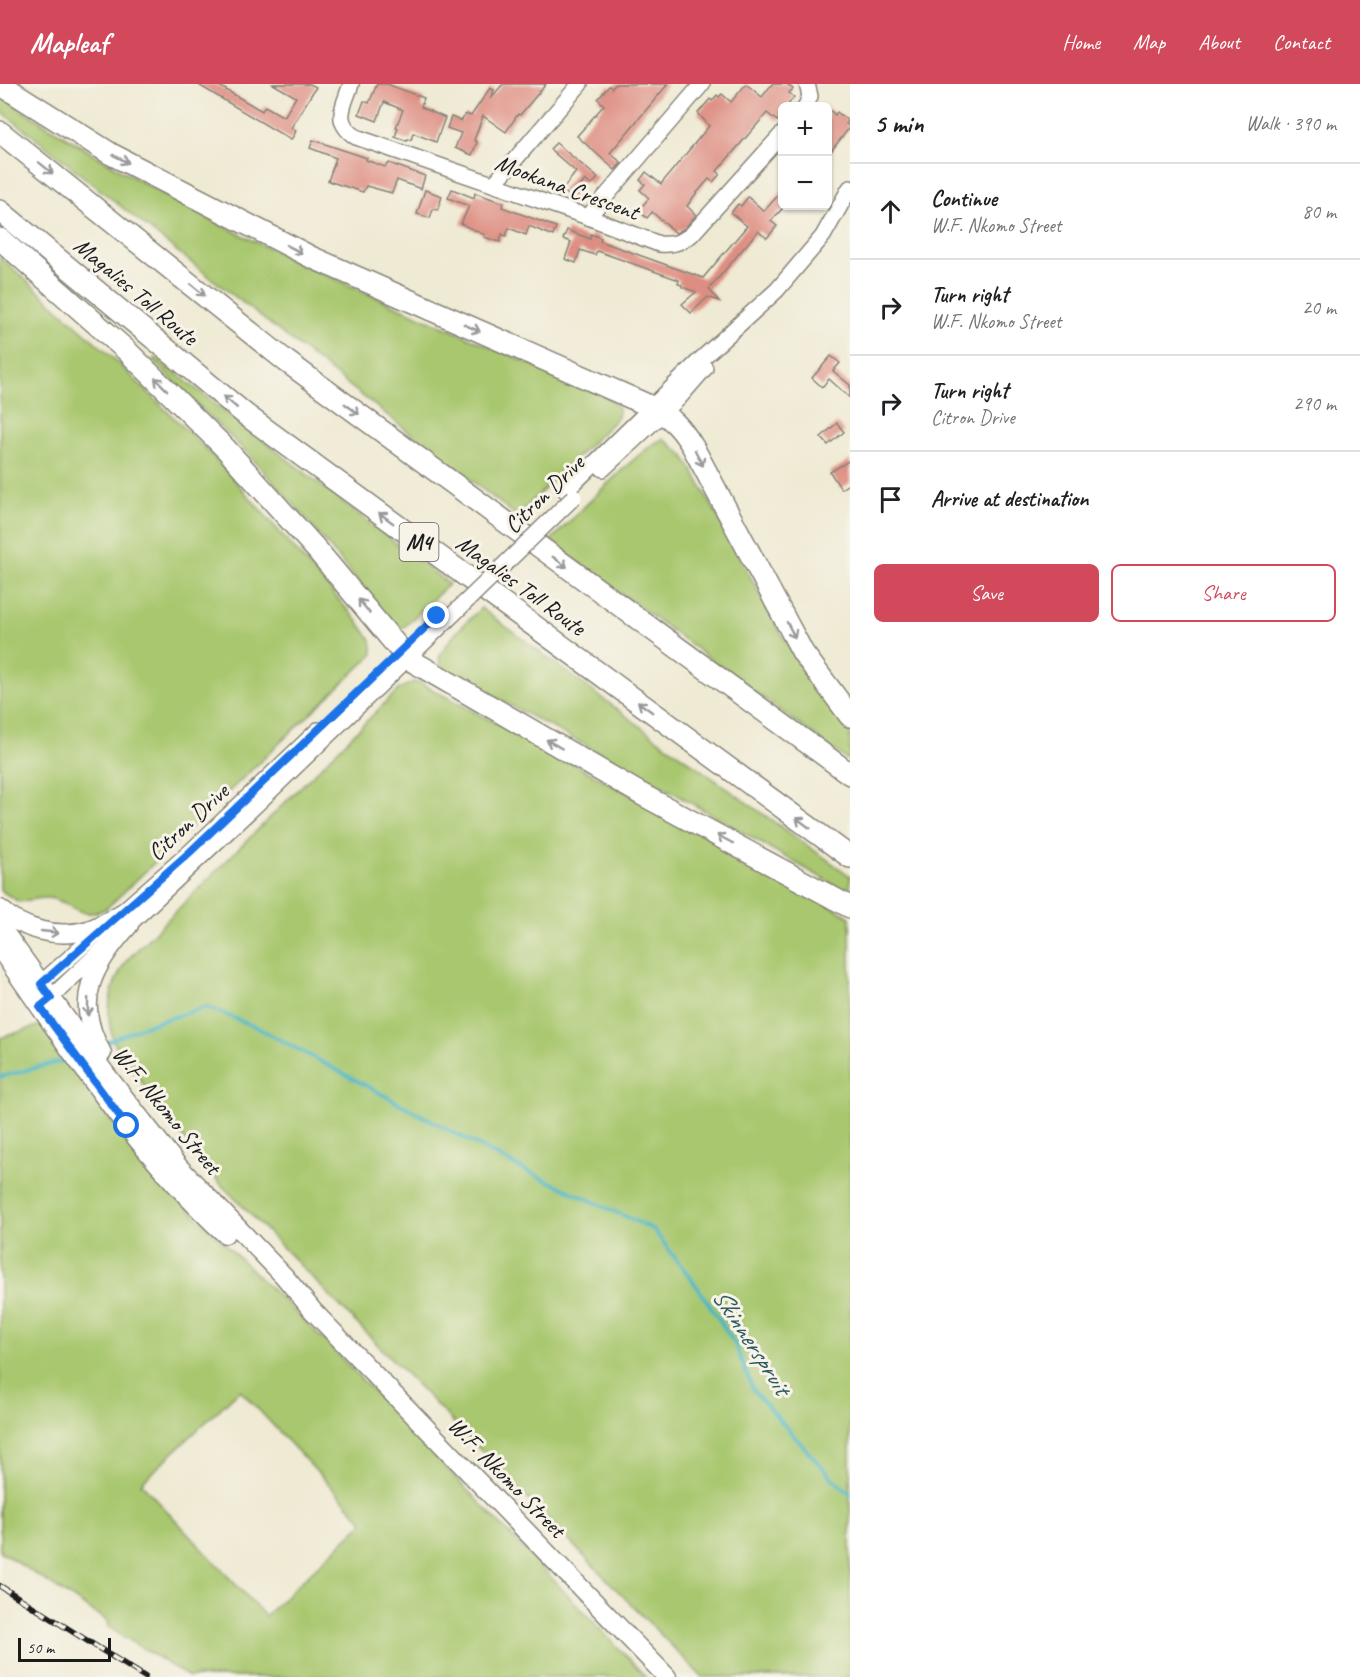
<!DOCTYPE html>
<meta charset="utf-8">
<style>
:root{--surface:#fff;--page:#f6f6f6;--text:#202124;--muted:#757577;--line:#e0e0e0;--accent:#d1495b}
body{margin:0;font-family:Caveat,sans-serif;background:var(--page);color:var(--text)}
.controls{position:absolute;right:18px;top:18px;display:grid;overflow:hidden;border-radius:9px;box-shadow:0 2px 4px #0004}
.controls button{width:54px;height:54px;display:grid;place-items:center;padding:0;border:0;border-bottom:2px solid var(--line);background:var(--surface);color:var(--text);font:30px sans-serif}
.scale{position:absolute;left:18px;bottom:15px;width:93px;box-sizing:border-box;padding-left:6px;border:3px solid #1c1c1c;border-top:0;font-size:16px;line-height:21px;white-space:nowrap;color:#1c1c1c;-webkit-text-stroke:4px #f7f3e8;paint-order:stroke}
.stop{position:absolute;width:18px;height:18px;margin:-14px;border:4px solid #1a73e8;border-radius:50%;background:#fff}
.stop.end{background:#1a73e8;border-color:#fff;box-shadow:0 2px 6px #0008}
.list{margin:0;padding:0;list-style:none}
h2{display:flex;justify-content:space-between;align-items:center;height:78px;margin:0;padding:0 24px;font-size:26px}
h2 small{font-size:20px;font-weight:400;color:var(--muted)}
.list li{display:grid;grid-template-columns:39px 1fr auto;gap:18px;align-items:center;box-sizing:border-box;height:96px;padding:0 24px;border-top:2px solid var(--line)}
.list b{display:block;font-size:22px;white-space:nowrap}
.list p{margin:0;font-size:20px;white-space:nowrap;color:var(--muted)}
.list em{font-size:20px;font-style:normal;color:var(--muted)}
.actions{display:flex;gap:12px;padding:18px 24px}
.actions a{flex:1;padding:14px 0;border:2px solid var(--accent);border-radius:9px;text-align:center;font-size:21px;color:var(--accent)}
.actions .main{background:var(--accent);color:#fff}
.icon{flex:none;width:33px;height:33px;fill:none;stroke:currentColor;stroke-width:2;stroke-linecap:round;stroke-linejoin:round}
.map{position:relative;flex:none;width:850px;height:1593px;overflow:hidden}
header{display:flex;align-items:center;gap:36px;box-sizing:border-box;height:84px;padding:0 30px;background:var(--accent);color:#fff}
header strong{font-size:28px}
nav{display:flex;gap:33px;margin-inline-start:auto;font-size:21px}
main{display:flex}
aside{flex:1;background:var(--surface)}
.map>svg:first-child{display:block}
.green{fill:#a9c76e;stroke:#627245;stroke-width:1.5;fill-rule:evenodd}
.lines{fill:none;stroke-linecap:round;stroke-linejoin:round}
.stream{stroke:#48b6c1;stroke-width:4}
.building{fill:#de8d82}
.minor-casing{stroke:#868378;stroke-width:18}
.major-casing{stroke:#868378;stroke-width:21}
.highway-casing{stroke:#868378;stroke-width:24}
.minor{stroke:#fff;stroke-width:15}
.major{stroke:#fff;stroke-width:18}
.highway{stroke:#fff;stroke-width:21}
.rail-casing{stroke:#1c1c1c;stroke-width:6}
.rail{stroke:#f7f3e8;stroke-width:4;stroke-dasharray:11;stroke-linecap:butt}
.minor-bridge-casing{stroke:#868378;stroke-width:18;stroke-linecap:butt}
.minor-bridge{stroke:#fff;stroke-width:15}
.oneway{stroke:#999}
.route{stroke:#1a73e8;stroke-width:8}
.labels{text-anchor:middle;stroke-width:6;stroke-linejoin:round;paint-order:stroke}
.shield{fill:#f7f3e8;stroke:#5e5c59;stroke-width:1.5}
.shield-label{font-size:22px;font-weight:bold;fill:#1c1c1c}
.street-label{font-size:24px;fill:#1c1c1c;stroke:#f7f3e8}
.water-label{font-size:26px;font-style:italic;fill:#2e5a5e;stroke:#f7f3e8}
</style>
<header>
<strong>Mapleaf</strong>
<nav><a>Home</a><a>Map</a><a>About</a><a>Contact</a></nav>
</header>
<main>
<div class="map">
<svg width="850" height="1593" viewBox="0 0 850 1593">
<rect width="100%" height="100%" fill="#f7f3e8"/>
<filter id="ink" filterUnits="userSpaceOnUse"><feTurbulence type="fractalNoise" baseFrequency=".0167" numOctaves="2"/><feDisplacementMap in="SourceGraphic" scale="12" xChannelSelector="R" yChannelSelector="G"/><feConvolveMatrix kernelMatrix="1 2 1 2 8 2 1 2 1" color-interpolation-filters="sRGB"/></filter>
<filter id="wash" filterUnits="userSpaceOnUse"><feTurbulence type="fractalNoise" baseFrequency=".008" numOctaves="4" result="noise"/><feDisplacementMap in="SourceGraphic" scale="24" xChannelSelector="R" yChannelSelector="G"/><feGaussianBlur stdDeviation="1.35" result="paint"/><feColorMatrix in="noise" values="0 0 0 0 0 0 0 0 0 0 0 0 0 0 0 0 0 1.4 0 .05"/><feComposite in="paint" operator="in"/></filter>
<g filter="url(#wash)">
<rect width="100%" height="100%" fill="#efead3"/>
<g class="green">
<path d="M 0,12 C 63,52 126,91 192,126 C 327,196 471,253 610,315 C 617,321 620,324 618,333 L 517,432 L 193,180 L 0,26 Z"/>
<path d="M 0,173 L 111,272 L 215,374 L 360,540 L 371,556 L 373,570 L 107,824 C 78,839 72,816 48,814 C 39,813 27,817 19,818 L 0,806 Z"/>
<path d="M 156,274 L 449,500 L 404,543 L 399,544 L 394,541 L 296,423 L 247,369 L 153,277 Z"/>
<path d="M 664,355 L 682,370 L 689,380 L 782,551 L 813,600 L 850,648 L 850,678 L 550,457 C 570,438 644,359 664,355 Z"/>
<path d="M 481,524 L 645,646 L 850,792 L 850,810 L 658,700 L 448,588 L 441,581 L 439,574 C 449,553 465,540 481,524 Z"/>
<path d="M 413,598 L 420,599 L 647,719 L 850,833 L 850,1593 L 702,1593 L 210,1089 L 117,965 C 103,934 108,904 127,876 L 399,605 Z"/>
<path d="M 41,941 L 128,1060 L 163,1100 L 325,1257 L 646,1593 L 189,1593 L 108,1543 L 109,1538 L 0,1467 L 0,954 ZM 240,1306 L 364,1438 L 265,1532 L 141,1399 Z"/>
</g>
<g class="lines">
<g class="stream">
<path d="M 107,958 L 144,942 L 207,923 L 258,944 L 524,1086 L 653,1145 L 701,1208 L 735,1260 L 753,1306 L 829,1391 L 850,1410"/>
<path d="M 0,993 L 62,977"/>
</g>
</g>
<g id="blocks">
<g class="building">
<path d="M 197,0 L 216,0 L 262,27 L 265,22 L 284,33 L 296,13 L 273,0 L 310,0 L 316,3 L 291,44 L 296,47 L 291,56 Z"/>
<path d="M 377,0 L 387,0 L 424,14 L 421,23 L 445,34 L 436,58 L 413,49 L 411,56 L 408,55 L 407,57 L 395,53 L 398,44 L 396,43 L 403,26 L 384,18 L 377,37 L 359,30 L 364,17 L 369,19 Z"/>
<path d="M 503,0 L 546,0 L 520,31 L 518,30 L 506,48 L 483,32 L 474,56 L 477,58 L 472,71 L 455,64 L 461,49 L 447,44 L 451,33 L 461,37 L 466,30 L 471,32 L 490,4 L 494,6 L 490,15 Z"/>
<path d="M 616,0 L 668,0 L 610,69 L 622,79 L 615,86 L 577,52 L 604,21 L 598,15 L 609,2 L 612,4 Z"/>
<path d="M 746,0 L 762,13 L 772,0 L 787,0 L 793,5 L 789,9 L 794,13 L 787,22 L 783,22 L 783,30 L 777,37 L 767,29 L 717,87 L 720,90 L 713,98 L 709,95 L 695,111 L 687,122 L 696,131 L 685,144 L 676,149 L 652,128 L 647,134 L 638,127 L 649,114 L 640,106 L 645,100 L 640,96 L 646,88 L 661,100 L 709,42 L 698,29 L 710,15 L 712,17 L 717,11 L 719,13 L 722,10 L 731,18 Z"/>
<path d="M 828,24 L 835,31 L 837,28 L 848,37 L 846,40 L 850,43 L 828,71 Z"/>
<path d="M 313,56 L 367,74 L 366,76 L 385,83 L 389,79 L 425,92 L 421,105 L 397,96 L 392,109 L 366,102 L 363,108 L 328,97 L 336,74 L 310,64 Z"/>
<path d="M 556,59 L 598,94 L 591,101 L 585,96 L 572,114 L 562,106 L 576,88 L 550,65 Z"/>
<path d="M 452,105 L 474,114 L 475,109 L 504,119 L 502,123 L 556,143 L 553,152 L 529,142 L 526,151 L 509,144 L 506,152 L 502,150 L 500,158 L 484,153 L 485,151 L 461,140 L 469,122 L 448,114 Z"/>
<path d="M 425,106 L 442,112 L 438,126 L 433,125 L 430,134 L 417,130 Z"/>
<path d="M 783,106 L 783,124 L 771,137 L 777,142 L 767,154 L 758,147 L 709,205 L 719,217 L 708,213 L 691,229 L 682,220 L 696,208 L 682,203 L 682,201 L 678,200 L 679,196 L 597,167 L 595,171 L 580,166 L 576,179 L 565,175 L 571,158 L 563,155 L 567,146 L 590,155 L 591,150 L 601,154 L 600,157 L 703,194 L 747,142 L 731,129 L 738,120 L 741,122 L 748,113 L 764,127 Z"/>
<path d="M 831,272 L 840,279 L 833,287 L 850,301 L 850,314 L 829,295 L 822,303 L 812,294 Z"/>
<path d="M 837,339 L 844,348 L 828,361 L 821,353 Z"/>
<path d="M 850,376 L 850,399 L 841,405 L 830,388 Z"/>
</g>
</g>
</g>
<g filter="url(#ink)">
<use href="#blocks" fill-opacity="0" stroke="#868378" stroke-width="1.5"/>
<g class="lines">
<g class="minor-casing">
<g id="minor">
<path d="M 351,0 C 344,22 332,37 356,53 L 588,133 L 659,160 C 672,161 680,159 691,151 L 782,50"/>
<path d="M 806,22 L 810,12 L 807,0"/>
<path d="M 494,100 L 580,0"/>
<path d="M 588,133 L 702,0"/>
<path d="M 603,385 L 678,315 L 705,284"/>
<path d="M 566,407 L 698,278 L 777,206 L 823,152 L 850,104"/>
<path d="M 32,907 L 190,768 L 318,646"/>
<path d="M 43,921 L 258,719 L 443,540"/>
</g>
</g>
<g class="major-casing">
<g id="major">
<path d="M 0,825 C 23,846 58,855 88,846 C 100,842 112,835 122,829"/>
<path d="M 0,842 L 105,989 L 178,1082 L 284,1192 L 313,1227 L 667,1593"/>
<path d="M 0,865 C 68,963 137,1069 225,1150"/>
<path d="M 102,969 C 72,917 93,881 129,841"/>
</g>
</g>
<g class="highway-casing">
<g id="highway">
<path d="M 0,0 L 111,70 L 311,173 L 652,323 C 672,333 682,345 693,363 L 803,569 L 850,632"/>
<path d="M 0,48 L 286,277 L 850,690"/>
<path d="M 0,127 L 246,331 L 850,773"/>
<path d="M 0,155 L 126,266 L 226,365 L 317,466 L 407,574 L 641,710 L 850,823"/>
</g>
</g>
<use href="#minor" class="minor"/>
<use href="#major" class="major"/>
<use href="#highway" class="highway"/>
<g class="rail-casing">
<path id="rail" d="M 0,1502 L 145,1593"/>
</g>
<use href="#rail" class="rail"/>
<g class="minor-bridge-casing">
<path id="minor-bridge" d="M 443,540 L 574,413"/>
</g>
<use href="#minor-bridge" class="minor-bridge"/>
</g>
<defs><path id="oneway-shaft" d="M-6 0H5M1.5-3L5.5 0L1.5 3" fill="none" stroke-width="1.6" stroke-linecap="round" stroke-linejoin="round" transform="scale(1.5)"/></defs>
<g class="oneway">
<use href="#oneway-shaft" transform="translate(121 75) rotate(27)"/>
<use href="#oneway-shaft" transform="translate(46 84) rotate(39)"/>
<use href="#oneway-shaft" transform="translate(294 165) rotate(27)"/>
<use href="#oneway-shaft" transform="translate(198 206) rotate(39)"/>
<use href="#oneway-shaft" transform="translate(472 244) rotate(24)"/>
<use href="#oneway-shaft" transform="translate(161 300) rotate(-135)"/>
<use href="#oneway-shaft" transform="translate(230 318) rotate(-140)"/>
<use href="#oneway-shaft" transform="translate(352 325) rotate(36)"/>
<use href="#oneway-shaft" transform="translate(699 374) rotate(63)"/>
<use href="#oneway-shaft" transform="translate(386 434) rotate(-144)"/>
<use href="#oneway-shaft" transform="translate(560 478) rotate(36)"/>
<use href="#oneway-shaft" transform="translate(364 522) rotate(-129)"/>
<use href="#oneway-shaft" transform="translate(791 546) rotate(62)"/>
<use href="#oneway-shaft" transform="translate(645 623) rotate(-144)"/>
<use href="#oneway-shaft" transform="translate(554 660) rotate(-150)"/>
<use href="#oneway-shaft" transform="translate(803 739) rotate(-144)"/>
<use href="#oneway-shaft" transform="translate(725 755) rotate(-152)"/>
<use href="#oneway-shaft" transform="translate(50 848) rotate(6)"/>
<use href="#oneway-shaft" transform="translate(88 923) rotate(91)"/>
</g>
</g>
<g class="lines" filter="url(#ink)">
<path class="route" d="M 127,1042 L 40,923 L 51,914 L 41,900 L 190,768 L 437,532"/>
</g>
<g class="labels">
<rect class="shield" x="399.5" y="439" width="39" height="38" rx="4.5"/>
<g class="shield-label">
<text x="419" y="466">M4</text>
</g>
<g class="street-label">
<text transform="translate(567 103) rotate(20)" y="8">Mookana Crescent</text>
<text transform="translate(136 207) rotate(40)" y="8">Magalies Toll Route</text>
<text transform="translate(544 410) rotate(-44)" y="8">Citron Drive</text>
<text transform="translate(521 501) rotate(36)" y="8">Magalies Toll Route</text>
<text transform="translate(188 738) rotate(-43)" y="8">Citron Drive</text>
<text transform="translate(167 1026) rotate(51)" y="8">W.F. Nkomo Street</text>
<text transform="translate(507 1393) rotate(46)" y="8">W.F. Nkomo Street</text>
</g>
<g class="water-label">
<text transform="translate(752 1257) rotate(57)" y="9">Skinnerspruit</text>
</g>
</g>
</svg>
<div class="controls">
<button>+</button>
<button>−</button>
</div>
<div class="scale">50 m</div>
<div class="stop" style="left:127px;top:1042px"></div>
<div class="stop end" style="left:437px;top:532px"></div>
</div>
<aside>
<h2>5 min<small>Walk · 390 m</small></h2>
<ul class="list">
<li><svg class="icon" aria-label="ahead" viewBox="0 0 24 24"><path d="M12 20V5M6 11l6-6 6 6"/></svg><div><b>Continue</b><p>W.F. Nkomo Street</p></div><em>80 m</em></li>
<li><svg class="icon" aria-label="right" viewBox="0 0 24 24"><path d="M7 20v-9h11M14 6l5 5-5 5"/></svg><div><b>Turn right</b><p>W.F. Nkomo Street</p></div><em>20 m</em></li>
<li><svg class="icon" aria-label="right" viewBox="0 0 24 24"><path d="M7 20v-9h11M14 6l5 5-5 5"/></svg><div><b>Turn right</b><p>Citron Drive</p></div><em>290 m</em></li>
<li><svg class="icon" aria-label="arrive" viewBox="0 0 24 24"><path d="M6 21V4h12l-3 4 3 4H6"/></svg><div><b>Arrive at destination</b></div></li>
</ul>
<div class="actions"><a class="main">Save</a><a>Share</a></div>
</aside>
</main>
